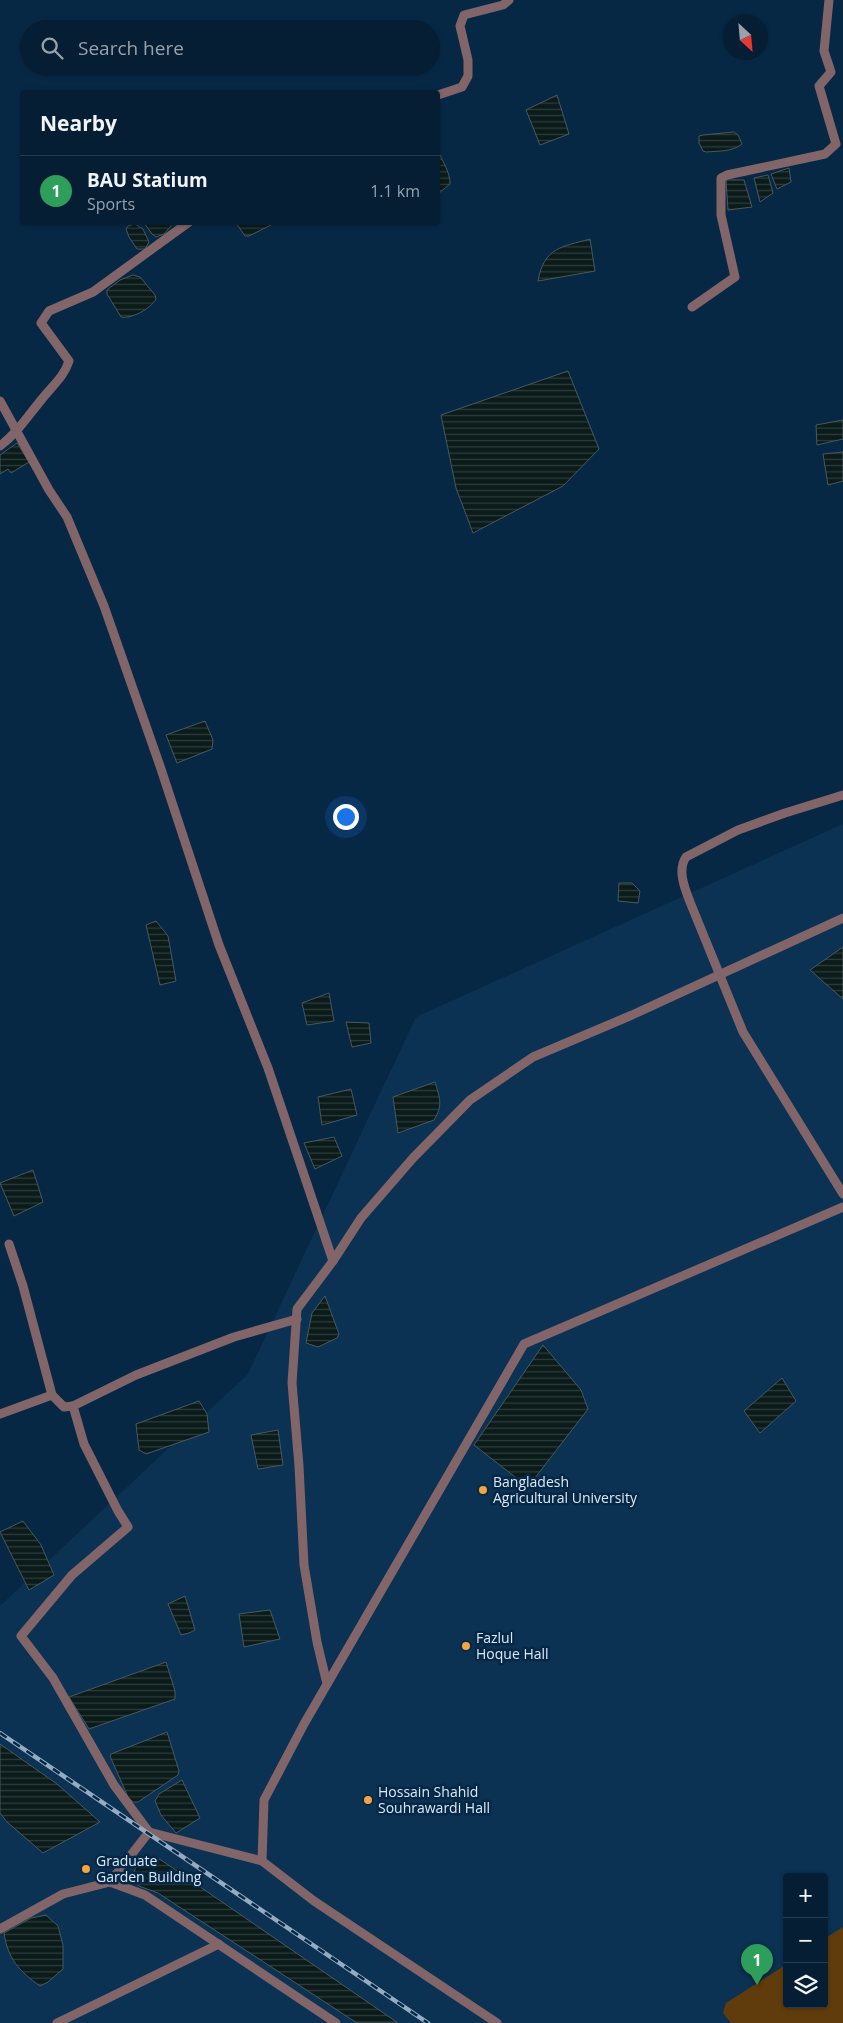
<!DOCTYPE html>
<meta charset="utf-8">
<style>
:root{--surface:#051e34;--page:#0e273c;--text:#f1f3f6;--muted:#97a2ac;--line:#263c4f;--accent:#0b8043}
body{margin:0;font-family:"Open Sans",sans-serif;background:var(--page);color:var(--text)}
.controls{position:absolute;right:15px;bottom:15px;display:grid;overflow:hidden;border-radius:5px;box-shadow:0 1px 4px #0004}
.controls button{width:45px;height:45px;display:grid;place-items:center;padding:0;border:0;border-bottom:1px solid var(--line);background:var(--surface);color:var(--text);font:25px sans-serif}
.compass{position:absolute;left:723px;top:15px;width:45px;height:45px;border-radius:50%;background:var(--surface);box-shadow:0 1px 4px #0004;rotate:154deg}
.you{position:absolute;left:345px;top:816px;width:18px;height:18px;margin:-12px;border:4px solid #fff;border-radius:50%;background:#1a73e8;box-shadow:0 0 0 8px #1a73e833}
.badge{display:grid;place-items:center;width:32px;height:32px;border-radius:50%;background:var(--accent);color:#fff;font-size:16px;font-weight:700}
.pin{position:absolute;translate:-50% -41px;filter:drop-shadow(0 1px 2px #0008)}
.pin::after{content:'';position:absolute;top:26px;width:18px;height:15px;background:inherit;clip-path:polygon(0 0,100% 0,50% 100%)}
.list{margin:0;padding:0;list-style:none}
h2{display:flex;justify-content:space-between;align-items:center;height:65px;margin:0;padding:0 20px;font-size:21px}
h2 small{font-size:16px;font-weight:400;color:var(--muted)}
.list li{display:grid;grid-template-columns:32px 1fr auto;gap:15px;align-items:center;box-sizing:border-box;height:70px;padding:0 20px;border-top:1px solid var(--line)}
.list b{display:block;font-size:19px;white-space:nowrap}
.list p{margin:0;font-size:16px;white-space:nowrap;color:var(--muted)}
.list em{font-size:16px;font-style:normal;color:var(--muted)}
.icon{flex:none;width:28px;height:28px;fill:none;stroke:currentColor;stroke-width:2;stroke-linecap:round;stroke-linejoin:round}
.map{position:relative;flex:none;width:843px;height:2023px;overflow:hidden}
.search{position:absolute;background:var(--surface);box-shadow:0 1px 4px #0004;left:20px;top:20px;width:420px;height:55px;display:flex;align-items:center;gap:12px;box-sizing:border-box;padding:0 18px;border-radius:28px;color:var(--muted);font-size:19px}
.panel{position:absolute;background:var(--surface);box-shadow:0 1px 4px #0004;left:20px;top:90px;width:420px;height:135px;border-radius:5px}
.map>svg:first-child{display:block}
.built{fill:#0b3253;fill-rule:evenodd}
.garden{fill:#603c0c}
.water{fill:url(#water-rules);stroke:#48595e}
.lines{fill:none;stroke-linecap:round;stroke-linejoin:round}
.minor{stroke:#826569;stroke-width:9}
.rail-casing{stroke:#94abc2;stroke-width:4.5}
.rail{stroke:#072845;stroke-width:2.5;stroke-dasharray:8;stroke-linecap:butt}
.poi-dot{fill:#f2a541;stroke:#072845;stroke-width:2}
.labels{text-anchor:middle;stroke-width:5;stroke-linejoin:round;paint-order:stroke}
.poi-label{font-size:14px;fill:#d7e9fd;stroke:#072845;text-anchor:start}
</style>
<div class="map">
<svg width="843" height="2023" viewBox="0 0 843 2023">
<defs>
<pattern id="water-rules" width="6" height="5" patternUnits="userSpaceOnUse" patternTransform="scale(1.25)"><rect width="6" height="5" fill="#0b1b1a"/><path d="M0 2.5h6" fill="none" stroke="#2e3c3c"/></pattern>
</defs>
<rect width="100%" height="100%" fill="#072845"/>
<path class="built" d="M 843,824 L 843,2023 L 0,2023 L 0,1606 L 248,1374 L 416,1017 ZM 787,1877 L 824,1877 L 824,2004 L 787,2004 Z"/>
<path class="garden" d="M 843,1927 L 843,2023 L 731,2023 L 723,2013 L 726,2003 L 787,1964 L 787,2004 L 824,2004 L 824,1939 Z"/>
<g class="water">
<path d="M 557,95 L 569,134 L 540,145 L 526,110 Z"/>
<path d="M 734,132 L 738,135 L 742,144 C 732,152 718,151 706,152 L 703,151 L 699,143 L 699,136 L 703,135 Z"/>
<path d="M 438,151 C 443,162 450,172 450,184 L 438,194 Z"/>
<path d="M 789,168 L 791,182 L 777,189 L 771,174 Z"/>
<path d="M 768,175 L 773,193 L 760,202 L 754,178 Z"/>
<path d="M 726,180 L 744,180 L 752,207 L 728,210 Z"/>
<path d="M 144,223 L 171,223 L 171,226 L 164,234 L 156,237 L 152,234 Z"/>
<path d="M 236,223 L 275,223 L 249,236 L 245,236 Z"/>
<path d="M 135,224 L 143,229 L 149,242 L 145,249 L 137,249 L 129,237 L 126,229 L 128,226 Z"/>
<path d="M 590,239 L 595,271 L 538,281 C 544,247 562,247 590,239 Z"/>
<path d="M 133,275 L 140,277 L 155,295 L 156,299 C 150,309 132,319 121,317 L 107,294 L 107,290 L 120,280 Z"/>
<path d="M 568,371 L 599,449 L 563,486 L 473,533 L 456,488 L 441,415 Z"/>
<path d="M 843,420 L 843,439 L 817,445 L 816,425 Z"/>
<path d="M 17,443 L 29,462 L 11,473 L 8,469 L 0,474 L 0,455 Z"/>
<path d="M 843,452 L 843,481 L 828,485 L 823,454 Z"/>
<path d="M 205,721 L 213,740 L 212,749 L 177,763 L 166,735 Z"/>
<path d="M 619,883 L 632,883 L 640,891 L 638,903 L 618,901 Z"/>
<path d="M 156,921 L 168,936 L 176,981 L 160,985 L 146,925 Z"/>
<path d="M 843,947 L 843,999 L 810,970 Z"/>
<path d="M 329,993 L 334,1021 L 307,1025 L 302,1003 Z"/>
<path d="M 346,1022 L 369,1023 L 371,1043 L 352,1047 Z"/>
<path d="M 435,1082 C 440,1099 443,1105 434,1120 L 398,1133 L 393,1097 Z"/>
<path d="M 351,1089 L 357,1115 L 322,1125 L 318,1097 Z"/>
<path d="M 334,1137 L 342,1156 L 315,1169 L 304,1143 Z"/>
<path d="M 33,1170 L 43,1202 L 14,1216 L 0,1183 Z"/>
<path d="M 325,1296 L 339,1334 L 337,1338 L 318,1347 L 306,1343 L 312,1313 Z"/>
<path d="M 543,1345 L 581,1390 L 588,1409 L 528,1487 L 474,1445 Z"/>
<path d="M 782,1378 L 796,1401 L 760,1433 L 744,1411 Z"/>
<path d="M 199,1401 L 207,1414 L 209,1432 L 146,1454 L 139,1450 L 136,1424 Z"/>
<path d="M 278,1430 L 283,1465 L 258,1469 L 251,1435 Z"/>
<path d="M 23,1521 L 41,1545 L 54,1575 L 29,1590 L 0,1532 Z"/>
<path d="M 185,1596 L 195,1630 L 189,1633 L 181,1635 L 168,1604 Z"/>
<path d="M 270,1610 L 280,1639 L 244,1647 L 239,1614 Z"/>
<path d="M 166,1662 L 175,1691 L 175,1699 L 89,1729 L 69,1697 Z"/>
<path d="M 167,1732 L 179,1771 L 178,1775 L 138,1802 L 133,1802 L 128,1797 L 110,1756 L 111,1754 Z"/>
<path d="M 0,1744 L 57,1784 L 100,1822 L 43,1853 L 7,1822 L 0,1813 Z"/>
<path d="M 182,1780 L 200,1818 L 176,1833 L 161,1815 L 155,1801 L 159,1794 Z"/>
<path d="M 148,1856 L 161,1860 L 398,2023 L 357,2023 L 158,1893 L 139,1886 L 132,1879 C 133,1870 140,1860 148,1856 Z"/>
<path d="M 46,1915 L 58,1926 L 63,1945 L 63,1969 L 48,1982 L 40,1986 C 19,1971 8,1959 4,1933 L 31,1918 Z"/>
</g>
<g class="lines">
<g class="minor">
<path d="M 438,95 L 462,87 L 468,76 L 468,60 L 460,26 L 464,15 L 503,5 L 509,0"/>
<path d="M 692,307 L 735,277 L 721,215 L 721,178 L 727,175 L 825,154 L 836,144 L 819,86 L 831,72 L 824,51 L 829,0"/>
<path d="M 0,401 L 49,490 L 67,517 L 104,606 L 160,766 L 219,945 L 268,1068 L 333,1261 L 297,1309 L 292,1383 L 299,1466 L 304,1565 L 317,1642 L 327,1684"/>
<path d="M 0,446 C 19,431 27,417 42,399 C 52,386 64,377 69,361 L 41,323 L 49,311 L 93,292 L 189,222"/>
<path d="M 843,795 L 785,813 L 738,830 L 686,857 C 677,870 685,889 690,902 L 743,1032 L 843,1194"/>
<path d="M 9,1244 L 23,1286 L 52,1395 L 64,1407 L 73,1406 L 84,1444 L 118,1511 L 128,1527 L 72,1575 L 21,1636 L 53,1678 L 114,1785 L 149,1832"/>
<path d="M 333,1261 L 361,1218 L 413,1158 L 470,1100 L 533,1057 L 632,1015 L 843,918"/>
<path d="M 73,1406 L 136,1375 L 234,1337 L 297,1319"/>
<path d="M 0,1414 L 52,1395"/>
<path d="M 110,1882 L 149,1832 L 262,1861"/>
<path d="M 0,1929 L 63,1894 L 110,1882 L 145,1895 L 336,2023"/>
<path d="M 57,2023 L 219,1944"/>
<path d="M 497,2023 L 314,1901 L 262,1861 L 264,1800 L 304,1724 L 524,1344 L 843,1207"/>
</g>
<g class="rail-casing">
<path id="rail" d="M 0,1733 L 428,2023"/>
</g>
<use href="#rail" class="rail"/>
</g>
<g class="poi-dot">
<circle cx="483" cy="1490" r="5"/>
<circle cx="466" cy="1646" r="5"/>
<circle cx="368" cy="1800" r="5"/>
<circle cx="86" cy="1869" r="5"/>
</g>
<g class="labels">
<g class="poi-label">
<text x="493" y="1487">Bangladesh<tspan x="493" dy="16">Agricultural University</tspan></text>
<text x="476" y="1643">Fazlul<tspan x="476" dy="16">Hoque Hall</tspan></text>
<text x="378" y="1797">Hossain Shahid<tspan x="378" dy="16">Souhrawardi Hall</tspan></text>
<text x="96" y="1866">Graduate<tspan x="96" dy="16">Garden Building</tspan></text>
</g>
</g>
</svg>
<div class="controls">
<button>+</button>
<button>−</button>
<button><svg class="icon" aria-label="layers" viewBox="0 0 24 24"><path d="M12 4l9 5-9 5-9-5zM3 14l9 5 9-5"/></svg></button>
</div>
<svg class="compass" viewBox="-18 -18 36 36"><path d="M0-13l5 13h-10z" fill="#e53935"/><path d="M0 13l5-13h-10z" fill="#97a2ac"/></svg>
<div class="you"></div>
<div class="pin badge" style="left:757px;top:1985px;background:#2e9e5b">1</div>
<div class="search"><svg class="icon" aria-label="search" viewBox="0 0 24 24"><circle cx="10" cy="10" r="6"/><path d="M15 15l6 6"/></svg>Search here</div>
<section class="panel">
<h2>Nearby<small></small></h2>
<ul class="list">
<li><span class="badge" style="background:#2e9e5b">1</span><div><b>BAU Statium</b><p>Sports</p></div><em>1.1 km</em></li>
</ul>
</section>
</div>
